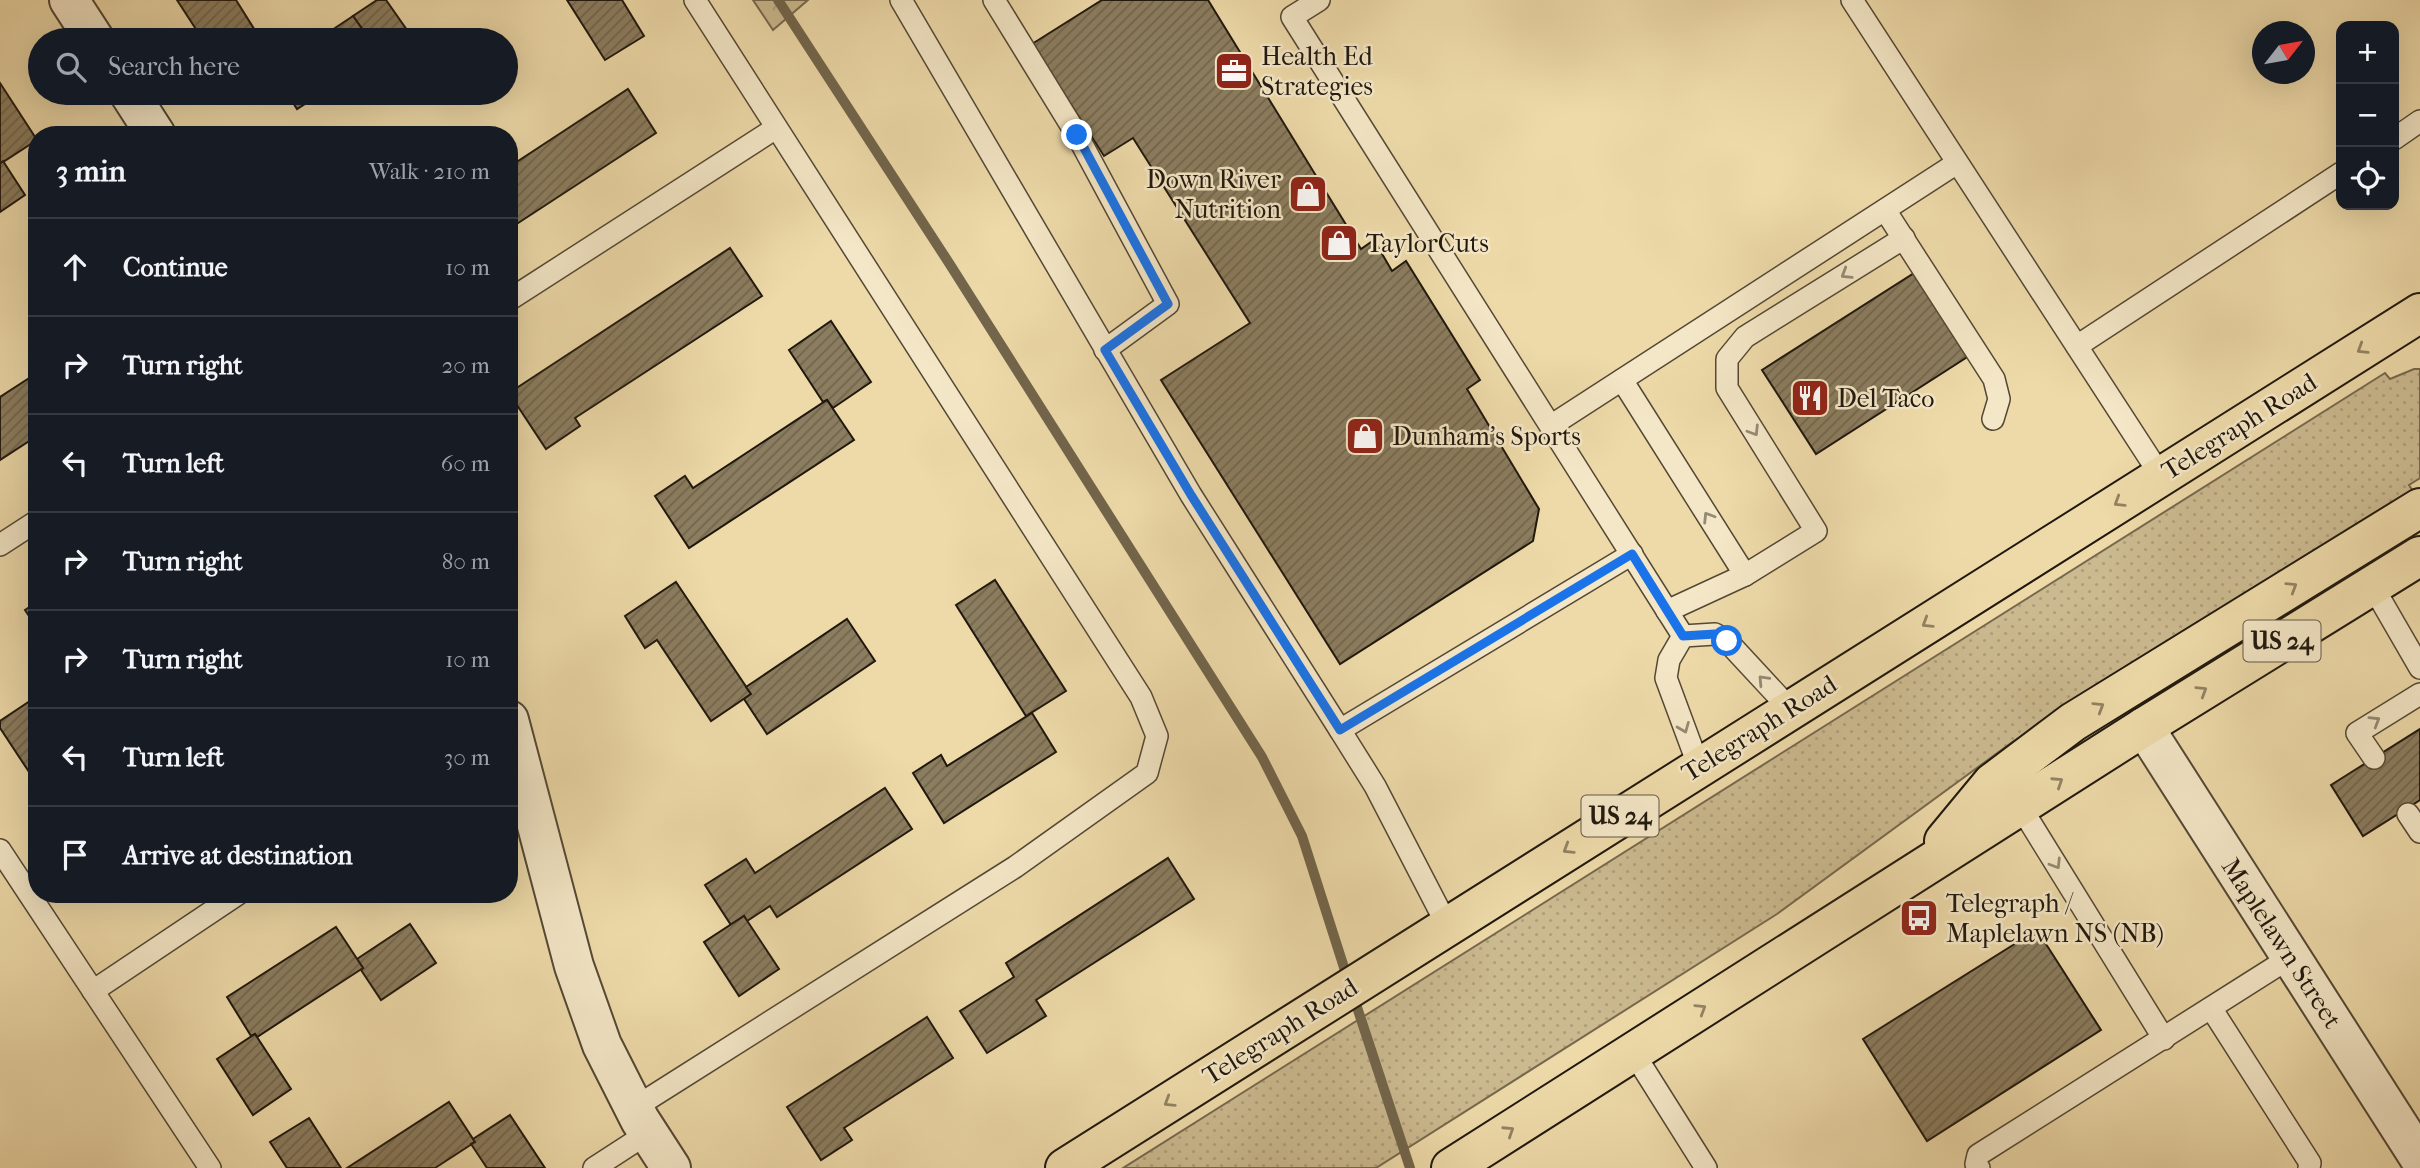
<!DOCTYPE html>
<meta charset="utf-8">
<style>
:root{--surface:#171b24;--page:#20242c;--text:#f1f3f6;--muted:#9ea1a6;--line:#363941}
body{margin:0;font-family:"IM FELL French Canon",serif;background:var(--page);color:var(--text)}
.controls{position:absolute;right:21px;top:21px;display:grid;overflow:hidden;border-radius:14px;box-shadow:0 7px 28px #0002}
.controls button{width:63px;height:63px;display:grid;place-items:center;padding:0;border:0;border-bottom:2px solid var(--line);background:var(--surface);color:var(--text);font:35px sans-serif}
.compass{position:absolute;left:2252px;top:21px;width:63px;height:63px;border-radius:50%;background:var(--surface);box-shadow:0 7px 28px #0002;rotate:59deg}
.stop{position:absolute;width:21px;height:21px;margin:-16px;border:5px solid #1a73e8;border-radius:50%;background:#fff}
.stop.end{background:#1a73e8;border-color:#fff;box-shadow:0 2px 7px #0008}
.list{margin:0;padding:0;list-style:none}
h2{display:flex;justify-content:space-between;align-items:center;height:91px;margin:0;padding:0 28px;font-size:30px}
h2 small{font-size:23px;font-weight:400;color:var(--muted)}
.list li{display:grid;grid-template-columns:46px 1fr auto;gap:21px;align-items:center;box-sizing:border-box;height:98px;padding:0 28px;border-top:2px solid var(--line)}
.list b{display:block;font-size:26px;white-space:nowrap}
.list em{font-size:23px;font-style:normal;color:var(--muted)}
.icon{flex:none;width:38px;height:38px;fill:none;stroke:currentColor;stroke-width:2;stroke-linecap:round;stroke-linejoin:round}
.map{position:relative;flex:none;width:2420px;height:1168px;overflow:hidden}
.search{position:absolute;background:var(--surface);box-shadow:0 7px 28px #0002;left:28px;top:28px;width:490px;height:77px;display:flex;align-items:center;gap:18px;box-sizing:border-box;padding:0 24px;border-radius:38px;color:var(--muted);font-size:26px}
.panel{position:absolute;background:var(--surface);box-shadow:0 7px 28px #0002;left:28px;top:126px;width:490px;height:777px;border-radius:28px}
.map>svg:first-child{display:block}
.grass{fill:url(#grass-dots);stroke:#76684e;stroke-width:2}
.forest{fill:url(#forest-crowns);stroke:#76684e;stroke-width:2}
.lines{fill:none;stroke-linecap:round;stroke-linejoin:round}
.stream{stroke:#72654b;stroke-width:10}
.building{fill:url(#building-hatch);stroke:#20180e;stroke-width:2}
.lane-casing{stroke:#544835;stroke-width:24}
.street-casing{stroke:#544835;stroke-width:42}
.primary-casing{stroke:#20180e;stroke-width:42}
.lane{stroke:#f4e7c7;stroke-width:21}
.street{stroke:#f4e7c7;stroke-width:38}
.primary{stroke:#eedaa9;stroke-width:38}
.oneway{stroke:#958a74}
.oneway2{stroke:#918363}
.route{stroke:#1a73e8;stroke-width:9}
.labels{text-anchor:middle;stroke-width:5;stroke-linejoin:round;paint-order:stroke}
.shield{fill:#f4e7c7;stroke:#605646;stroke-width:2}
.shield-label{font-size:24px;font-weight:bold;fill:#20180e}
.poi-label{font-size:26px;fill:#20180e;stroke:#f4e7c7;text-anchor:start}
.street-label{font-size:26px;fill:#20180e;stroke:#f4e7c7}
</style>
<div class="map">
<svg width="2420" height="1168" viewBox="0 0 2420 1168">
<defs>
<pattern id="grass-dots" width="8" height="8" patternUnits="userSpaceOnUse" patternTransform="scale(1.75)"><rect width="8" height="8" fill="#cbb98f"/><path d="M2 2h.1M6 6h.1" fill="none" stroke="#ae9e7a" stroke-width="1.8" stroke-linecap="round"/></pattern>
<pattern id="forest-crowns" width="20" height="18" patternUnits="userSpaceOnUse" patternTransform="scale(1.75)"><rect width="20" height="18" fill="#cbb98f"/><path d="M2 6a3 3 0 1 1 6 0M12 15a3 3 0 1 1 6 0" fill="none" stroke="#ae9e7a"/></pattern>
<pattern id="building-hatch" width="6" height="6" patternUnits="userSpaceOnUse" patternTransform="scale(1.75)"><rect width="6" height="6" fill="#8b7d5f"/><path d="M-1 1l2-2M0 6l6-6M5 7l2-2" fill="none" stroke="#71654d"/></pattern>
</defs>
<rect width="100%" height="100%" fill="#eedaa9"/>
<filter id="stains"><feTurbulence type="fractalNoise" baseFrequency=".00286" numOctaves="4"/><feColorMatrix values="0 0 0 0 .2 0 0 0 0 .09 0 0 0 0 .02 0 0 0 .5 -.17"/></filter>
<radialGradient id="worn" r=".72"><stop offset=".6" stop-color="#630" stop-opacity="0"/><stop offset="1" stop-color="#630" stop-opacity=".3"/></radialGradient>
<path class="grass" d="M 2414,369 L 2420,369 L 2420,478 L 2409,485 L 2414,493 L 2011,743 L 1777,914 L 1376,1168 L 1123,1168 L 2385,373 L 2390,379 Z"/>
<path class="forest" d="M 753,0 L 808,0 L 773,30 Z"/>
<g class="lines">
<g class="stream">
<path d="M 778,0 L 949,263 L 1262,757 L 1302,836 L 1348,980"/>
<path d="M 1353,995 L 1410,1168"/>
</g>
</g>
<g class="building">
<path d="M 177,0 L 236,0 L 261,40 L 203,40 Z"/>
<path d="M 377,0 L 386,0 L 414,40 L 370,40 L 353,16 Z"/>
<path d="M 567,0 L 622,0 L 644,36 L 605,60 Z"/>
<path d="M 1102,0 L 1208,0 L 1361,249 L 1374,240 L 1392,271 L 1406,261 L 1480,380 L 1467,389 L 1539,509 L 1533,541 L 1340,664 L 1161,380 L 1250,323 L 1133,138 L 1104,156 L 1032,44 Z"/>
<path d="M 353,16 L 370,40 L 317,40 Z"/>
<path d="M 0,83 L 37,140 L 0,164 Z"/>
<path d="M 628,89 L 656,133 L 509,229 L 509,167 Z"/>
<path d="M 287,93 L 322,93 L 297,109 Z"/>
<path d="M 3,161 L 25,195 L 0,212 L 0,164 Z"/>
<path d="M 730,248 L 762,296 L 575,418 L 580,426 L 546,449 L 509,393 Z"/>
<path d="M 1919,270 L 1972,354 L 1816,454 L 1762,370 Z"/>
<path d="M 831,321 L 871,382 L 833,408 L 827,400 L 823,402 L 789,350 Z"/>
<path d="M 37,373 L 37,436 L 0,460 L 0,397 Z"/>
<path d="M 827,400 L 854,440 L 689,548 L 655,496 L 685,476 L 693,488 Z"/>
<path d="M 995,580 L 1066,691 L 1026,716 L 956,605 Z"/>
<path d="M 676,582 L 751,694 L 711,721 L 657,640 L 645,648 L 625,616 Z"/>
<path d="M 37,602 L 37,628 L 25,610 Z"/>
<path d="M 847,619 L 875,661 L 767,734 L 744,699 L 751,694 L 746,687 Z"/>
<path d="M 36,697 L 37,699 L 37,784 L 0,728 L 0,721 Z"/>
<path d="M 1032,713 L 1056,752 L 944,823 L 913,773 L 941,755 L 947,766 Z"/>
<path d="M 2420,729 L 2420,800 L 2363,836 L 2331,785 Z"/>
<path d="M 885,788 L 912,829 L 777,917 L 770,906 L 747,921 L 744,916 L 731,925 L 705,885 L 746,859 L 755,873 Z"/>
<path d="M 1168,858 L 1194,899 L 1036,1000 L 1046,1016 L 987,1053 L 960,1011 L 1014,977 L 1006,963 Z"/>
<path d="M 744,916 L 779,969 L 739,996 L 704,942 Z"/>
<path d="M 410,924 L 436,963 L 381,1000 L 361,970 L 363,968 L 357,959 Z"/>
<path d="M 336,927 L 363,968 L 257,1037 L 255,1034 L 251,1036 L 227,997 Z"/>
<path d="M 2037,930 L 2101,1030 L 1927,1141 L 1863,1039 Z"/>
<path d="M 927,1017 L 953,1058 L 844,1128 L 852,1140 L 821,1160 L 787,1107 Z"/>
<path d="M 255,1034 L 291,1089 L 253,1115 L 217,1059 Z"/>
<path d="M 449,1102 L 475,1142 L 435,1168 L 347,1168 Z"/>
<path d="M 510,1115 L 545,1168 L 487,1168 L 471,1144 L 475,1142 L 473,1139 Z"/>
<path d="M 309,1118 L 341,1168 L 287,1168 L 270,1142 Z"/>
</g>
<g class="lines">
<g class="lane-casing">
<g id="lane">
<path d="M 901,0 L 1191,495 L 1340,730 L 1632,554"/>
<path d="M 994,0 L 1077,135 L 1168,304 L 1105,350"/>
<path d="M 1319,0 L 1292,17 L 1683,636"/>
<path d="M 1852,0 L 2161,476"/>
<path d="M 2394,139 L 2420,121"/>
<path d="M 1885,210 L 1994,379 L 1999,399 L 1993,419"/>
<path d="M 509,300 L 776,128"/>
<path d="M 2077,346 L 2341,173"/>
<path d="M 1622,380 L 1745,575"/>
<path d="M 1552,425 L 1957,163"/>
<path d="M 0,545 L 37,521"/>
<path d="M 2372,585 L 2420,668"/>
<path d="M 1667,611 L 1745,575 L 1816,531 L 1727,388 L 1727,359 L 1745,337 L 1904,238"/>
<path d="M 1340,730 L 1375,786 L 1447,925"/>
<path d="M 2374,758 L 2357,733 L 2420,694"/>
<path d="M 1699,767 L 1666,678 L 1669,660 L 1683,636 L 1715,634 L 1727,641 L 1790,709"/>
<path d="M 2020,806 L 2164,1039"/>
<path d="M 2408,814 L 2420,832"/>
<path d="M 0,850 L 210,1168"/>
<path d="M 93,991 L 238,894"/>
<path d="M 2211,1008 L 2310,1163 L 2309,1168"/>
<path d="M 1633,1052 L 1706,1168"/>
<path d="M 634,1108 L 1015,867 L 1147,773 L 1157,736 L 1141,697 L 695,0"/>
<path d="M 594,1168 L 648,1133"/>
<path d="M 1979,1168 L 1976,1164 L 1978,1155 L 2291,957"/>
</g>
</g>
<g class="street-casing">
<g id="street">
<path d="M 69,0 L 95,40"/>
<path d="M 129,93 L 156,135"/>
<path d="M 509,720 L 574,966 L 602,1045 L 640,1120 L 671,1168"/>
<path d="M 2144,727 L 2420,1159"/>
</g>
</g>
<g class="primary-casing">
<g id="primary">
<path d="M 1944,841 L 1992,783 L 2073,722 L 2420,508"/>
<path d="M 1065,1168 L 2420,313"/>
<path d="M 1451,1168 L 2144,727 L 2420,556"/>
</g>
</g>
<use href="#lane" class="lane"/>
<use href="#street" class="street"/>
<use href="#primary" class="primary"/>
</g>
<defs><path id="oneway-chevron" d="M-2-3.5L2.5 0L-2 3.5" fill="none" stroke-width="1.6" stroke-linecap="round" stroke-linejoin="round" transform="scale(1.75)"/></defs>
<g class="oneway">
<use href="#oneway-chevron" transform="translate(1846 274) rotate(148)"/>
<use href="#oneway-chevron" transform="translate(1754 431) rotate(58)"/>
<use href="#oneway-chevron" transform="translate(1708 517) rotate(-122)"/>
<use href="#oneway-chevron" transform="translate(1763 680) rotate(-133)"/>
<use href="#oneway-chevron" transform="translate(2375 721) rotate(-31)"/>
<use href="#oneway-chevron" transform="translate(1684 728) rotate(68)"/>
<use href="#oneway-chevron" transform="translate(2056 864) rotate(58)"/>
</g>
<g class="oneway2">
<use href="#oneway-chevron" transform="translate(2362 349) rotate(148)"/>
<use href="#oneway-chevron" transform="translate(2119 502) rotate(148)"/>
<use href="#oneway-chevron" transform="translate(2292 587) rotate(-32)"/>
<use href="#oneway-chevron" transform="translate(1927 623) rotate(148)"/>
<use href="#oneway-chevron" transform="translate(2202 691) rotate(-32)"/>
<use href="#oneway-chevron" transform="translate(2099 707) rotate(-32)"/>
<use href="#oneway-chevron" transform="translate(2058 782) rotate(-33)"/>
<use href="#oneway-chevron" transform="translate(1568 849) rotate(148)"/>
<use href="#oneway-chevron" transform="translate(1701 1009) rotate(-32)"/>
<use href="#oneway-chevron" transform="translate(1169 1102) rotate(148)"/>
<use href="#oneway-chevron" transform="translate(1509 1131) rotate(-33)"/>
</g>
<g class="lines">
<path class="route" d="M 1077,135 L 1168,304 L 1105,350 L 1191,495 L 1340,730 L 1632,554 L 1683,636 L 1715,634 L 1727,641"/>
</g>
<defs>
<g id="office-square" transform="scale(2.0125)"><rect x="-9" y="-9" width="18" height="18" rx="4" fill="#8f2418" stroke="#f4e7c7"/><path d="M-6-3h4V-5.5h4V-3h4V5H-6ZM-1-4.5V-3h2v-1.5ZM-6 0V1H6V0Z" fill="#fff"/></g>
<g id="shop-square" transform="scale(2.0125)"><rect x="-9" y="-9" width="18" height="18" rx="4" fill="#8f2418" stroke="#f4e7c7"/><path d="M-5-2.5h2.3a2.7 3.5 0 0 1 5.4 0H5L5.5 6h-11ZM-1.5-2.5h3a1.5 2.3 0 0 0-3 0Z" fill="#fff"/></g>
<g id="restaurant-square" transform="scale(2.0125)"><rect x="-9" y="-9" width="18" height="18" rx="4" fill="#8f2418" stroke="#f4e7c7"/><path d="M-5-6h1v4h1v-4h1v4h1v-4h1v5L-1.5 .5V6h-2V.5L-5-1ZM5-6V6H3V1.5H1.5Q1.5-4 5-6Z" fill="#fff"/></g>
<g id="bus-square" transform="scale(2.0125)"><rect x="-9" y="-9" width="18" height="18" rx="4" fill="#8f2418" stroke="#f4e7c7"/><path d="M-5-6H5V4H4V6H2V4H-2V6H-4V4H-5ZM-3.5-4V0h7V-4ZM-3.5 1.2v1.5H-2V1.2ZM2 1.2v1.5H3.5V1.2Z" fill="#fff"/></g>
</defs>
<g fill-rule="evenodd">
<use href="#office-square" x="1234" y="71"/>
<use href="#shop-square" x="1308" y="194"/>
<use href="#shop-square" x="1339" y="243"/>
<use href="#restaurant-square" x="1810" y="398"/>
<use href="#shop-square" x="1365" y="436"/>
<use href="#bus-square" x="1919" y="918"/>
</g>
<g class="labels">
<g class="shield">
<rect x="2243.5" y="620.5" width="77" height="41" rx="5"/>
<rect x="1581.5" y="795.5" width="77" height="41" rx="5"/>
</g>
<g class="shield-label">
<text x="2282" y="649">US 24</text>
<text x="1620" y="824">US 24</text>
</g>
<g class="poi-label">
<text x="1261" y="65">Health Ed<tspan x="1261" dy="30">Strategies</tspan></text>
<text x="1281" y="188" text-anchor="end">Down River<tspan x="1281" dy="30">Nutrition</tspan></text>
<text x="1366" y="252">TaylorCuts</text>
<text x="1837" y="407">Del Taco</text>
<text x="1392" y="445">Dunham's Sports</text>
<text x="1946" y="912">Telegraph /<tspan x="1946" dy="30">Maplelawn NS (NB)</tspan></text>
</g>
<g class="street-label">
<text transform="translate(2239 426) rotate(-32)" y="9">Telegraph Road</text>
<text transform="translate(1759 728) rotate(-32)" y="9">Telegraph Road</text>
<text transform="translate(2282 943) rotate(57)" y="9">Maplelawn Street</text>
<text transform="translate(1280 1031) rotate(-32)" y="9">Telegraph Road</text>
</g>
</g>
<rect width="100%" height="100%" filter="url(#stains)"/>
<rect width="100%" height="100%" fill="url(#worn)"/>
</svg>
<div class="controls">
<button>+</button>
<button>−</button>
<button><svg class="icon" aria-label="locate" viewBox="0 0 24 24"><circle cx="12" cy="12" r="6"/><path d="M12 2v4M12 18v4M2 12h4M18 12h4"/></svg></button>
</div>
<svg class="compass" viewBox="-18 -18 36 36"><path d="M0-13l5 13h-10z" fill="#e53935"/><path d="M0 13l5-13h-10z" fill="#9ea1a6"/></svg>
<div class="stop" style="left:1727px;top:641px"></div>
<div class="stop end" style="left:1077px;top:135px"></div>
<div class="search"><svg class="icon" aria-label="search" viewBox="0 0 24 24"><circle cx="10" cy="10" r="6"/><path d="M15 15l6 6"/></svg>Search here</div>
<section class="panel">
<h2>3 min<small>Walk · 210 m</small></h2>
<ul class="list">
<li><svg class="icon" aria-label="ahead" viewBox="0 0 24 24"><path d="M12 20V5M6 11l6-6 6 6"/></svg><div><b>Continue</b></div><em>10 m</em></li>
<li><svg class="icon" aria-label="right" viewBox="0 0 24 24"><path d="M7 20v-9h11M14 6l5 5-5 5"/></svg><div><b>Turn right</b></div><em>20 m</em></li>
<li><svg class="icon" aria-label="left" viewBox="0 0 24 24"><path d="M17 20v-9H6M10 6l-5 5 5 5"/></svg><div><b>Turn left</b></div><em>60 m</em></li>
<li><svg class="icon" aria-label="right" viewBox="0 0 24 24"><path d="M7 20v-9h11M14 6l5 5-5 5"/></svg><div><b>Turn right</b></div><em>80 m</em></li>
<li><svg class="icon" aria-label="right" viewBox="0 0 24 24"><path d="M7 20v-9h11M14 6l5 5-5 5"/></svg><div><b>Turn right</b></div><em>10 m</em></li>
<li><svg class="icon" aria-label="left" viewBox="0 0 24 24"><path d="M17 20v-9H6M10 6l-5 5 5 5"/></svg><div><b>Turn left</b></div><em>30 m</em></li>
<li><svg class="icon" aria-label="arrive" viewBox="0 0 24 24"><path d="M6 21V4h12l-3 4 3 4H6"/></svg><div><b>Arrive at destination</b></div></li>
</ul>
</section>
</div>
